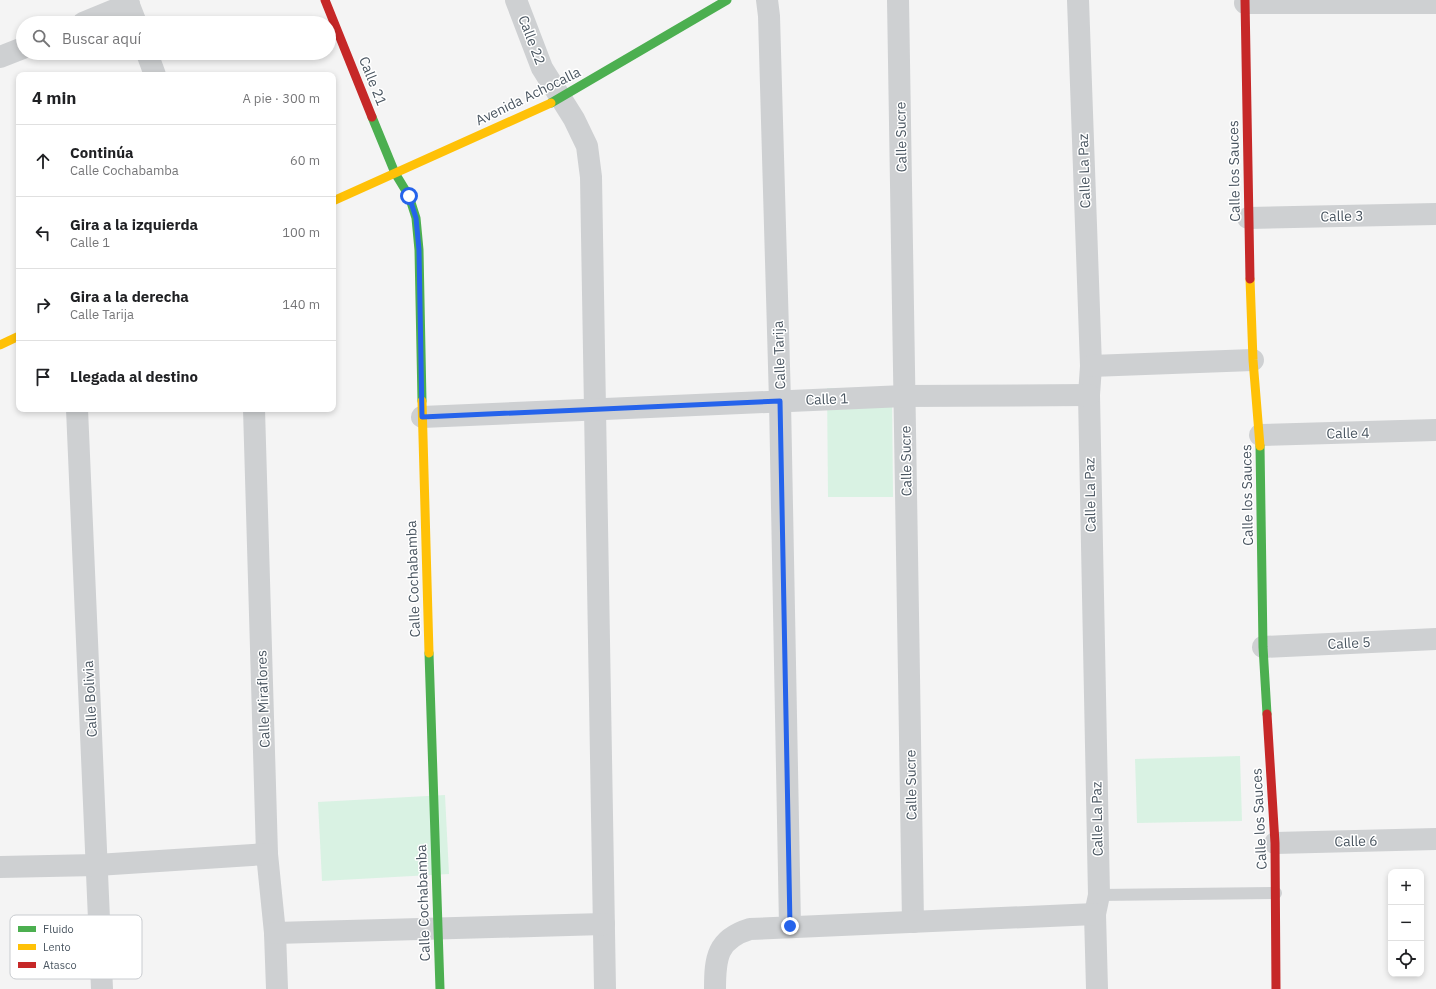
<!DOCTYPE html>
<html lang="es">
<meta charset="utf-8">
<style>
:root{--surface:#fff;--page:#f2f2f2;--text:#202124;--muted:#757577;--line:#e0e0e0}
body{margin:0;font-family:"IBM Plex Sans",sans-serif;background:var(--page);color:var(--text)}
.controls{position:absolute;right:12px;bottom:12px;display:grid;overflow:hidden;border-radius:8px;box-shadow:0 2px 6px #0003}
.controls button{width:36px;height:36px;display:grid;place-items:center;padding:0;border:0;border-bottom:1px solid var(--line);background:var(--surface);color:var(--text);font:20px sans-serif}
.stop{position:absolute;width:12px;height:12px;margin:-9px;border:3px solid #2563eb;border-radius:50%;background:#fff}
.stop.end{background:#2563eb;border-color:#fff;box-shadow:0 1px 4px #0008}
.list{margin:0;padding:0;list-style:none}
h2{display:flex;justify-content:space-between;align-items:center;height:52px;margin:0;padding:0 16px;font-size:17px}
h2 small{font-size:13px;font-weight:400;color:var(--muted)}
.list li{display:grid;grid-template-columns:26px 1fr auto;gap:12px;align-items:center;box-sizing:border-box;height:72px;padding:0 16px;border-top:1px solid var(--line)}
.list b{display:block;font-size:15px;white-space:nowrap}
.list p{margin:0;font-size:13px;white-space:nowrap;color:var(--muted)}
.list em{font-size:13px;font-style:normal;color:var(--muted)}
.icon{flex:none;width:22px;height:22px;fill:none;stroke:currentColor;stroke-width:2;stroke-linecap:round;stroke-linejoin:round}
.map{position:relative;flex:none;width:1436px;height:989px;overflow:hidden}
.search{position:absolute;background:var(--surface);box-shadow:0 2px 6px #0003;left:16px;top:16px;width:320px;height:44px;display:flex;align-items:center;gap:10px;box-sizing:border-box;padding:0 14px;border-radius:22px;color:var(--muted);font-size:15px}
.panel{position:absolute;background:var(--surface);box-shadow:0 2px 6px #0003;left:16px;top:72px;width:320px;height:340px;border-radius:8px}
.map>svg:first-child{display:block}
.green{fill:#d9f2e3}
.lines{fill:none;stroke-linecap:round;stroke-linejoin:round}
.lane{stroke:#ced0d2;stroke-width:12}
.street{stroke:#ced0d2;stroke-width:22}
.fast{stroke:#4caf50;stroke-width:9}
.slow{stroke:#ffc107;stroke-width:9}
.jam{stroke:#c62828;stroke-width:9}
.route{stroke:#2563eb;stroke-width:5}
.labels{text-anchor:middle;stroke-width:3;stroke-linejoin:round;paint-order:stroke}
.street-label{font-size:14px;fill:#4a5661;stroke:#fff}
.key{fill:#fff;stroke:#c9ccd0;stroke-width:1}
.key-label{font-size:11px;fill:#4a5661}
</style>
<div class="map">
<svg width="1436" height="989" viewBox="0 0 1436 989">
<rect width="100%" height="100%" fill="#f4f4f4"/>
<g class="green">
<path d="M 827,388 L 892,388 L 893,497 L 828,497 Z"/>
<path d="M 1240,756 L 1242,821 L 1137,823 L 1135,759 Z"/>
<path d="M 445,795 L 449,874 L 322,881 L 318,802 Z"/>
</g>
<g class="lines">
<path class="lane" d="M 1099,895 L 1276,893"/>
<g class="street">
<path d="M 127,0 L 136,23"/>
<path d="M 516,0 L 542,68 L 574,119 L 587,146 L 591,177 L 605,989"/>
<path d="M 767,0 L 769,16 L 780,401 L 790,926"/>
<path d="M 898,0 L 913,922"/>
<path d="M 1078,0 L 1091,366 L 1089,395 L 1099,895 L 1095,914 L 1097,989"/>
<path d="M 1245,3 L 1436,3"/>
<path d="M 83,23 L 129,4"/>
<path d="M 147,53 L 155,75"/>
<path d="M 0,57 L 23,48"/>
<path d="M 1248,218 L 1436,214"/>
<path d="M 1091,366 L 1253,360"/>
<path d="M 77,409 L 102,989"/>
<path d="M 254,409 L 267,854 L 275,933 L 277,989"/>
<path d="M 422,417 L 904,396 L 1089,395"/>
<path d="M 1260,435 L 1436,430"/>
<path d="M 1263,647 L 1436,639"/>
<path d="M 1275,843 L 1436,839"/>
<path d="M 0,867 L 97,865 L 267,854"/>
<path d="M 275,933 L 604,924"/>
<path d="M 715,989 C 715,958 717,939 750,929 L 1095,914"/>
</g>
<g class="fast">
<path d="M 551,103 L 727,0"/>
<path d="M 372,117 L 395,173 L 409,196 L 416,218 L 419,250 L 422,401"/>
<path d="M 1260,446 L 1263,647 L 1267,714"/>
<path d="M 429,653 L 440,989"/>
</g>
<g class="slow">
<path d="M 333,201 L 551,103"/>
<path d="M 1250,279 L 1253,360 L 1260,446"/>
<path d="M 0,345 L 19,336"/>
<path d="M 422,401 L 429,653"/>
</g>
<g class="jam">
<path d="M 325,0 L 372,117"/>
<path d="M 1245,0 L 1250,279"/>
<path d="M 1267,714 L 1275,843 L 1276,989"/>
</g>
</g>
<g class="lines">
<path class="route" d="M 409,196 L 416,218 L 419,250 L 422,417 L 780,401 L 790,926"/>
</g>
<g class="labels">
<g class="street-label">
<text transform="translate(532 40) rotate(69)" y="5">Calle 22</text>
<text transform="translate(373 81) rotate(68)" y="5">Calle 21</text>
<text transform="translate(528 96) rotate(-26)" y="5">Avenida Achocalla</text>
<text transform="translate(901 137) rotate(-91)" y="5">Calle Sucre</text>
<text transform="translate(1084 171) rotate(-92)" y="5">Calle La Paz</text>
<text transform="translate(1234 171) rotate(-91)" y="5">Calle los Sauces</text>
<text transform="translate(1342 216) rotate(-1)" y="5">Calle 3</text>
<text transform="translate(779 355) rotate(-92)" y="5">Calle Tarija</text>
<text transform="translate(827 399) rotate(-2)" y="5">Calle 1</text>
<text transform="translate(1348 433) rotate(-1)" y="5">Calle 4</text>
<text transform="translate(906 461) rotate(-91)" y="5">Calle Sucre</text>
<text transform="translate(1090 495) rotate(-91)" y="5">Calle La Paz</text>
<text transform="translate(1247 495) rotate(-91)" y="5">Calle los Sauces</text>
<text transform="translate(413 579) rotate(-92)" y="5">Calle Cochabamba</text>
<text transform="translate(1349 643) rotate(-3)" y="5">Calle 5</text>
<text transform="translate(90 699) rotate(-93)" y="5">Calle Bolivia</text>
<text transform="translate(263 699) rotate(-92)" y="5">Calle Miraflores</text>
<text transform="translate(911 785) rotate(-91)" y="5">Calle Sucre</text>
<text transform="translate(1097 819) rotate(-91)" y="5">Calle La Paz</text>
<text transform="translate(1259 819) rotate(-93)" y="5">Calle los Sauces</text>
<text transform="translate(1356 841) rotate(-1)" y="5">Calle 6</text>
<text transform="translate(423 903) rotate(-92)" y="5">Calle Cochabamba</text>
</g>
</g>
<rect x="10" y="915" width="132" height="64" rx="6" class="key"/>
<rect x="18" y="926" width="18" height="6" fill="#4caf50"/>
<rect x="18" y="944" width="18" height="6" fill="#ffc107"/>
<rect x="18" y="962" width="18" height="6" fill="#c62828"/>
<g class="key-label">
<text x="43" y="933">Fluido</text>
<text x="43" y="951">Lento</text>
<text x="43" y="969">Atasco</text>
</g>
</svg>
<div class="controls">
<button>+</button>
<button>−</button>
<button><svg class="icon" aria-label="locate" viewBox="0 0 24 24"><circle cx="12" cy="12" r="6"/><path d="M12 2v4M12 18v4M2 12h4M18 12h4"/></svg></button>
</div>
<div class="stop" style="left:409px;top:196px"></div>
<div class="stop end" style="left:790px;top:926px"></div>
<div class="search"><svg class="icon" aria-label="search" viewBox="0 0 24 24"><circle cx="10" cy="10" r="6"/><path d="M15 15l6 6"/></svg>Buscar aquí</div>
<section class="panel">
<h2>4 min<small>A pie · 300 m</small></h2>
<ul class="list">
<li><svg class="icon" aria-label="ahead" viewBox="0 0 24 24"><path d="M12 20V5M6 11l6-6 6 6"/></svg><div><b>Continúa</b><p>Calle Cochabamba</p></div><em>60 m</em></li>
<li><svg class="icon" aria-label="left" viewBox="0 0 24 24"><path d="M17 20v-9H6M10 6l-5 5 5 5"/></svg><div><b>Gira a la izquierda</b><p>Calle 1</p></div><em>100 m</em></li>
<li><svg class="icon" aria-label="right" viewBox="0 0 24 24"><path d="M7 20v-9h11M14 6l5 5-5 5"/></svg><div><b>Gira a la derecha</b><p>Calle Tarija</p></div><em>140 m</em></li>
<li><svg class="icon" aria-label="arrive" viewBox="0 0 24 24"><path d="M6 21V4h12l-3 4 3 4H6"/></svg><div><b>Llegada al destino</b></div></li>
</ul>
</section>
</div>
